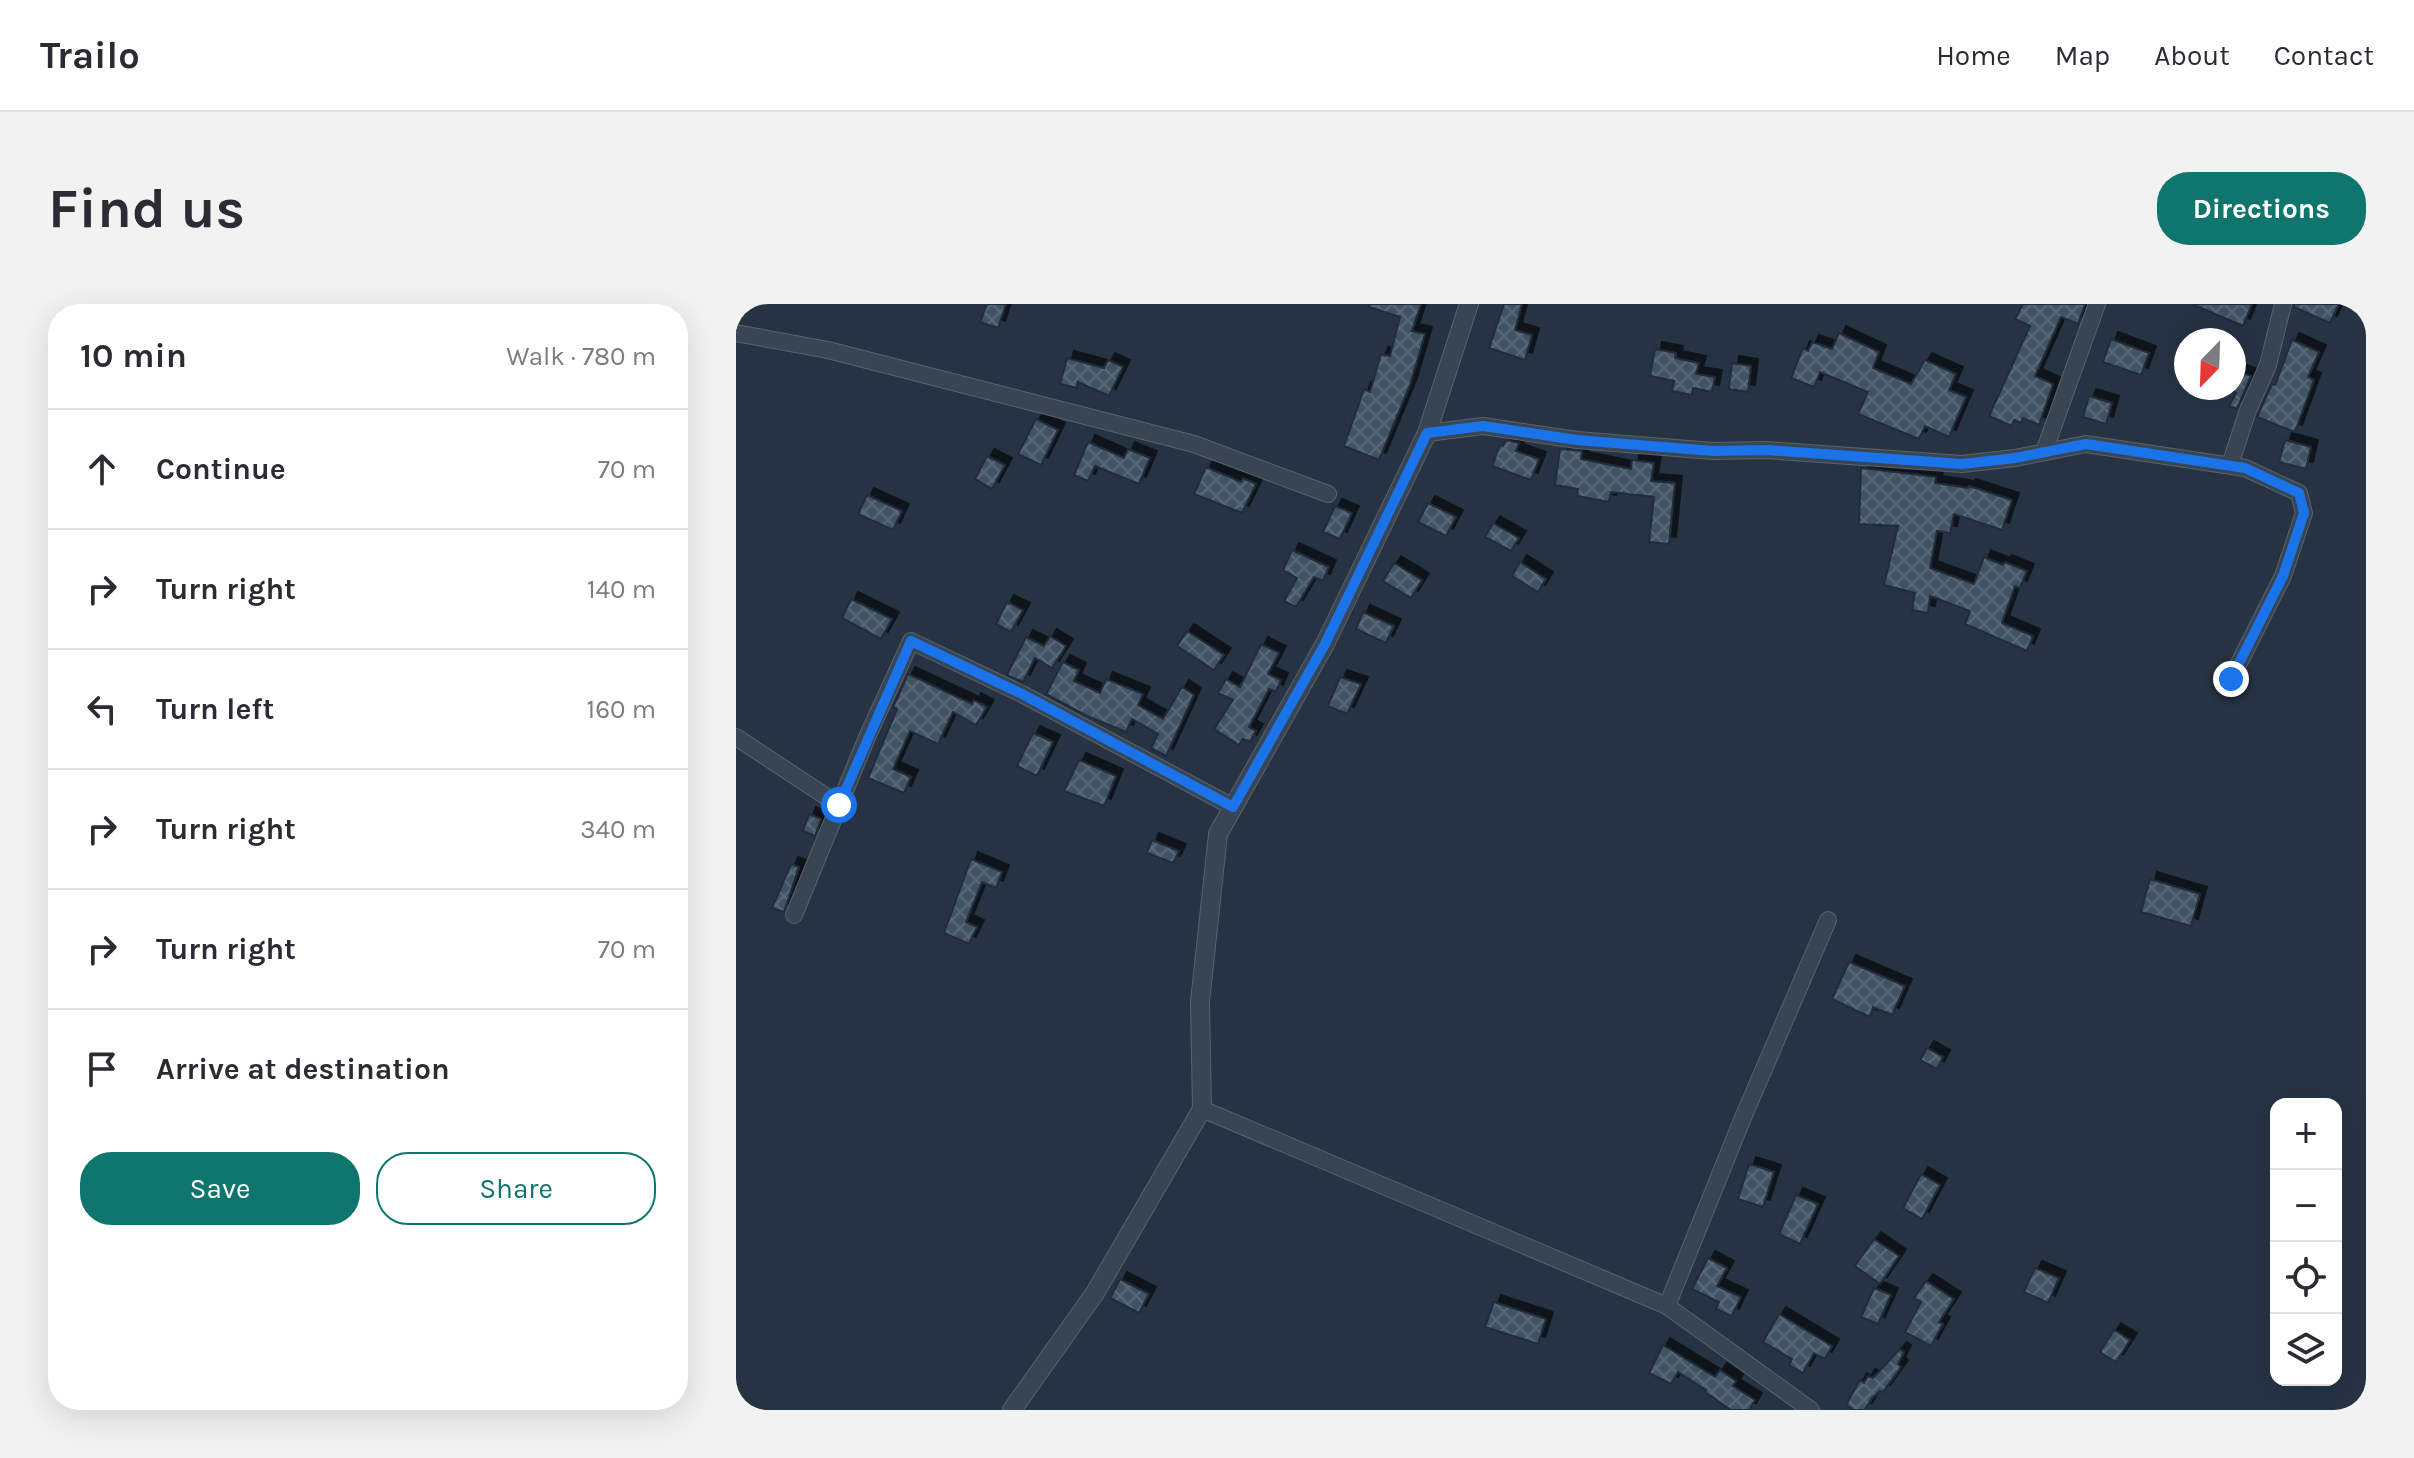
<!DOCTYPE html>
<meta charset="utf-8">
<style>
:root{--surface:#fff;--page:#f2f2f3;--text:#2b2b33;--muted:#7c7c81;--line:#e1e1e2;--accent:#0f766e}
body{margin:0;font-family:Karla,sans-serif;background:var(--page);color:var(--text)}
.controls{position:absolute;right:24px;bottom:24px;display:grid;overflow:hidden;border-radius:16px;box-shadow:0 8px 32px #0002}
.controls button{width:72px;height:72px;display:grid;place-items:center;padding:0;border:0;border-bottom:2px solid var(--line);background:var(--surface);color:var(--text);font:40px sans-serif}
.compass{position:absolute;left:1438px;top:24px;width:72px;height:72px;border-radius:50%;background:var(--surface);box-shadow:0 8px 32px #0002;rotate:203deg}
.stop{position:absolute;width:24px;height:24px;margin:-18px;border:6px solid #1a73e8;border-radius:50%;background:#fff}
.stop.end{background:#1a73e8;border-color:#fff;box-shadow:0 2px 8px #0008}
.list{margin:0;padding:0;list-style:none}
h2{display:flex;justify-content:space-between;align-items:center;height:104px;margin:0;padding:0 32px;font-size:34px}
h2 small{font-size:26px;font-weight:400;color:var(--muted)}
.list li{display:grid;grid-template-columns:52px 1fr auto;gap:24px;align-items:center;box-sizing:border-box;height:120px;padding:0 32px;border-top:2px solid var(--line)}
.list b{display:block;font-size:30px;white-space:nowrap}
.list em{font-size:26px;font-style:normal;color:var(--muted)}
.actions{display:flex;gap:16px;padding:24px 32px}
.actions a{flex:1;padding:18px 0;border:2px solid var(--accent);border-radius:32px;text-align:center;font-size:28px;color:var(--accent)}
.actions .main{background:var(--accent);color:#fff}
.icon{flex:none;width:44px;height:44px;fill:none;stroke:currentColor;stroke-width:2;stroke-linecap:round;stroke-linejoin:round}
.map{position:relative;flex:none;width:1630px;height:1106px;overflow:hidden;border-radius:32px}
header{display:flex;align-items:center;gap:48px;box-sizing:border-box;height:112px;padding:0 40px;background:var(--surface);border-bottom:2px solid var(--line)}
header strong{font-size:38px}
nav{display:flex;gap:44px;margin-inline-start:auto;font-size:28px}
.intro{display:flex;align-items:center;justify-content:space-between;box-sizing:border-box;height:192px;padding:0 48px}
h1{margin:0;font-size:56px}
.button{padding:20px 36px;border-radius:32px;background:var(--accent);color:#fff;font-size:28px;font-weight:700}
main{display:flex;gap:48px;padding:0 48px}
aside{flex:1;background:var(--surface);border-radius:32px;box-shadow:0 8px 32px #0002}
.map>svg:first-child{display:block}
.building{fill:url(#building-cross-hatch);stroke:#202c3a;stroke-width:2;filter:url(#shadow)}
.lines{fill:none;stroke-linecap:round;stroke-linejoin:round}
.minor-casing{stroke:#586370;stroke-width:18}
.tertiary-casing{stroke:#586370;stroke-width:20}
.minor{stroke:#3a4553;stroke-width:16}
.tertiary{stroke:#3a4553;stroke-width:18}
.route{stroke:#1a73e8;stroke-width:10}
</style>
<header>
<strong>Trailo</strong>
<nav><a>Home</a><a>Map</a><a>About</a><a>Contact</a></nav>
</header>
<div class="intro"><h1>Find us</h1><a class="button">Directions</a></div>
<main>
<aside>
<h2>10 min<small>Walk · 780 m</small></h2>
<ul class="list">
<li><svg class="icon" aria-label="ahead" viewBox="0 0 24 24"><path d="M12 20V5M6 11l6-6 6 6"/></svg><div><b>Continue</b></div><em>70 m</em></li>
<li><svg class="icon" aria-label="right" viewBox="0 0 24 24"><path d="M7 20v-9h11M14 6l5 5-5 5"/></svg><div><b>Turn right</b></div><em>140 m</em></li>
<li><svg class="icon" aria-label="left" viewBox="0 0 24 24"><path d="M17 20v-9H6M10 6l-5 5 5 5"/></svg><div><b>Turn left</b></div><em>160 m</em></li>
<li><svg class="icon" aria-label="right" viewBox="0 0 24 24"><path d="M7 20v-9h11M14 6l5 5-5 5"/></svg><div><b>Turn right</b></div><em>340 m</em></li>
<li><svg class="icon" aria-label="right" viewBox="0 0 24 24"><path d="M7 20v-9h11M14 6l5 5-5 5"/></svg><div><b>Turn right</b></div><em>70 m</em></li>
<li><svg class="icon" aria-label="arrive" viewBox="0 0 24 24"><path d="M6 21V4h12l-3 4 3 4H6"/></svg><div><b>Arrive at destination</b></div></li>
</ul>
<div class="actions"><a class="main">Save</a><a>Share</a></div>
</aside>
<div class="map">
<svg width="1630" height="1106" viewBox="0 0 1630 1106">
<defs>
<pattern id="building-cross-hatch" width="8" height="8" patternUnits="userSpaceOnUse" patternTransform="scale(2)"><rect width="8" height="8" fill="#415262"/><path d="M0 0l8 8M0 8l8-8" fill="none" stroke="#5a6977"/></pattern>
<filter id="shadow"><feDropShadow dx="7" dy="-7" stdDeviation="0" flood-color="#0009"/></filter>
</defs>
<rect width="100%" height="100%" fill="#253343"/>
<g class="building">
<path d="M 251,0 L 270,0 L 262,24 L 244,18 Z"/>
<path d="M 633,0 L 685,0 L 676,27 L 689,30 L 674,81 L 643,156 L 608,142 L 628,85 L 634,88 L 645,50 L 654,52 L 664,13 L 633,3 Z"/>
<path d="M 768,0 L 786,0 L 779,26 L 796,31 L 789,56 L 753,44 Z"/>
<path d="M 1287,0 L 1349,0 L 1342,20 L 1325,13 L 1299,72 L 1317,80 L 1303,121 L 1287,114 L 1285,119 L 1278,116 L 1276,122 L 1253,112 L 1294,22 L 1279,15 Z"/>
<path d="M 1456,0 L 1516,0 L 1507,22 Z"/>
<path d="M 1558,0 L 1603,0 L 1594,19 L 1558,3 Z"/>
<path d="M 1103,29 L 1143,48 L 1137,64 L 1175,80 L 1189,56 L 1220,70 L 1213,86 L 1230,93 L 1213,133 L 1189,122 L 1183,135 L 1122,110 L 1132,88 L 1084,68 L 1078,83 L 1055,74 L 1067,44 L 1072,47 L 1076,38 L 1096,45 Z"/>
<path d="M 1375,35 L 1413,49 L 1405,71 L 1367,58 Z"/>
<path d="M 1556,36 L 1583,48 L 1572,73 L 1578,76 L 1559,128 L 1521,113 L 1536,80 L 1539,81 Z"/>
<path d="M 919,45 L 940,49 L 939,54 L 963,59 L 960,70 L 979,73 L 976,88 L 957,84 L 956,91 L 936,87 L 938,77 L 914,72 Z"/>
<path d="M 331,54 L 368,64 L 372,56 L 387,63 L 373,92 L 342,78 L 341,84 L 324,80 Z"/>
<path d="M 996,59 L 1015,62 L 1012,88 L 993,85 Z"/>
<path d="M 1498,66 L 1515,72 L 1501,105 L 1493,102 L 1500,89 L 1498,88 Z"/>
<path d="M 1353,92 L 1376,99 L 1370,120 L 1347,113 Z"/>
<path d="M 300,115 L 322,126 L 305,161 L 282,150 Z"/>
<path d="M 770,136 L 783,139 L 780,147 L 803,155 L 795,176 L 756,162 L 764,141 L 767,142 Z"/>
<path d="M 1549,136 L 1575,143 L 1570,165 L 1543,158 Z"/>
<path d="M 352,138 L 388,154 L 392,145 L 414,154 L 403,180 L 359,162 L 352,177 L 338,171 Z"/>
<path d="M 824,145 L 846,147 L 845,155 L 895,165 L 896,156 L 918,159 L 915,177 L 939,179 L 933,240 L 913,238 L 918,193 L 875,188 L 873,198 L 841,192 L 842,185 L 819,181 Z"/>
<path d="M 251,152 L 269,161 L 256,185 L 239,175 Z"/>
<path d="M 470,163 L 505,178 L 507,174 L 520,180 L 506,209 L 458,190 Z"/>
<path d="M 1125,164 L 1200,173 L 1199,179 L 1232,184 L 1233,182 L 1276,196 L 1266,226 L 1218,210 L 1214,229 L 1201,227 L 1194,264 L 1238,280 L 1248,253 L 1267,261 L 1269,258 L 1291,267 L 1284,284 L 1279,282 L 1266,319 L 1297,332 L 1291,347 L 1229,320 L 1234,307 L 1194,292 L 1192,309 L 1176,306 L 1179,289 L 1148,281 L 1162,222 L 1123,220 Z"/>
<path d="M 131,191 L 166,207 L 157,226 L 122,210 Z"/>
<path d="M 692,199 L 720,213 L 710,232 L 682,218 Z"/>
<path d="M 599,202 L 616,209 L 604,235 L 587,228 Z"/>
<path d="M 757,219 L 783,234 L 775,247 L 749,233 Z"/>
<path d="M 556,246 L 593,263 L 587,277 L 578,273 L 560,303 L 548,297 L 561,274 L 547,266 Z"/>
<path d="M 784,258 L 810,275 L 802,288 L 776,272 Z"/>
<path d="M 658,259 L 686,276 L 675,294 L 647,277 Z"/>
<path d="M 115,295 L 156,315 L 145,335 L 106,314 Z"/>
<path d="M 271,298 L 287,306 L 275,328 L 260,320 Z"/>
<path d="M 627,308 L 658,322 L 650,339 L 620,325 Z"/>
<path d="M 451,327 L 488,351 L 478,366 L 441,342 Z"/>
<path d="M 314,332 L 330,342 L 316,364 L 299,354 L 287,378 L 271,371 L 290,333 L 308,342 Z"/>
<path d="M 525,340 L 543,349 L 532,370 L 545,376 L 540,388 L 533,385 L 513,423 L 520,427 L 514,438 L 507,435 L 503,441 L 478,425 L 497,396 L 482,389 L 490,375 L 504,383 Z"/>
<path d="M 327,358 L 343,366 L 338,377 L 364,389 L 370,375 L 407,390 L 402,401 L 427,415 L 446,383 L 458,391 L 430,452 L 415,444 L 422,430 L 396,415 L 390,428 L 349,411 L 310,390 Z"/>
<path d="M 172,370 L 236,400 L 238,396 L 251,403 L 240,421 L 217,408 L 202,440 L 174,427 L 157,465 L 175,473 L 168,489 L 132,474 L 161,405 L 157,403 Z"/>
<path d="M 604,373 L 625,380 L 611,410 L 592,402 Z"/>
<path d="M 297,429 L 317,438 L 301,472 L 281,462 Z"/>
<path d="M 343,456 L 380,472 L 368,502 L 328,487 Z"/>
<path d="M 73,510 L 85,515 L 79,532 L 67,527 Z"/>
<path d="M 416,536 L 443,547 L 437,559 L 411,549 Z"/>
<path d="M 235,555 L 266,568 L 260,584 L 246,578 L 230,618 L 241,623 L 233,640 L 208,629 Z"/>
<path d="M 55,560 L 63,563 L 48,608 L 36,604 Z"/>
<path d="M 1414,575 L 1464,590 L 1455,622 L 1405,608 Z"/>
<path d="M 1113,658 L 1169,682 L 1156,711 L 1137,703 L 1134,713 L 1096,695 Z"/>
<path d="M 1191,744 L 1207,753 L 1201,765 L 1184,756 Z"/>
<path d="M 1013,860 L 1038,868 L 1027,903 L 1002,895 Z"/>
<path d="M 1185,870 L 1204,881 L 1186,915 L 1167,904 Z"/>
<path d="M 1060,891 L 1082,900 L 1064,940 L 1043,930 Z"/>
<path d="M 1138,935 L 1163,952 L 1144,980 L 1119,962 Z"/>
<path d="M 972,954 L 991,964 L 981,982 L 1005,993 L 996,1012 L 980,1005 L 983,998 L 956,985 Z"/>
<path d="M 1299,964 L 1323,974 L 1312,999 L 1288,988 Z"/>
<path d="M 384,975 L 413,990 L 403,1009 L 374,994 Z"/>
<path d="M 1190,977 L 1218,995 L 1203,1018 L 1207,1020 L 1195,1042 L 1169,1028 L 1185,998 L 1178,994 Z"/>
<path d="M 1138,984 L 1155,991 L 1142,1020 L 1125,1013 Z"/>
<path d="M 758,998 L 810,1015 L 802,1040 L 749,1023 Z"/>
<path d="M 1043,1010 L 1096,1042 L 1089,1055 L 1078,1049 L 1067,1069 L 1053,1061 L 1056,1055 L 1027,1038 Z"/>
<path d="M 1378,1026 L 1394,1036 L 1380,1058 L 1364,1048 Z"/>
<path d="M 927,1041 L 979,1073 L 984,1066 L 1000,1077 L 997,1082 L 1019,1096 L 1013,1106 L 995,1106 L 969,1088 L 970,1086 L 942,1068 L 935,1080 L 913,1069 Z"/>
<path d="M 1164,1045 L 1168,1048 L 1162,1060 L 1165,1063 L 1147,1088 L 1144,1087 L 1136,1094 L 1129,1106 L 1118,1106 L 1110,1101 L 1124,1076 L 1128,1079 L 1132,1072 L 1137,1074 Z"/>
</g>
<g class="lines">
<g class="minor-casing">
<g id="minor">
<path d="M 0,29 L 92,46 L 458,140 L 592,190"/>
<path d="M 691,129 L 747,122 L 841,136 L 977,147 L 1030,146 L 1226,160 L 1279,154 L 1350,140 L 1509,164 L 1563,189 L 1568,209 L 1547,272 L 1495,375"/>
<path d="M 1308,148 L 1361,0"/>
<path d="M 1494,161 L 1512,106 L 1532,61 L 1547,0"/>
<path d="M 0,433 L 103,501"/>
<path d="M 58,611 L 132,431 L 175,337 L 286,390 L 497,503"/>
<path d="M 466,805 L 931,1002 L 1075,1106"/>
<path d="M 931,1002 L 1006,816 L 1092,616"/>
</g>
</g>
<g class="tertiary-casing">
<path id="tertiary" d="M 276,1106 L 359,989 L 466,805 L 464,698 L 482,530 L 589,340 L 691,129 L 733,0"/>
</g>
<use href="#minor" class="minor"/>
<use href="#tertiary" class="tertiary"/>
</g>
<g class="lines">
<path class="route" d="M 103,501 L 175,337 L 286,390 L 497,503 L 589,340 L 691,129 L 747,122 L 841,136 L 977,147 L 1030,146 L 1226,160 L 1279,154 L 1350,140 L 1509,164 L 1563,189 L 1568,209 L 1547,272 L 1495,375"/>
</g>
</svg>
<div class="controls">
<button>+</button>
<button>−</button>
<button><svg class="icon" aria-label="locate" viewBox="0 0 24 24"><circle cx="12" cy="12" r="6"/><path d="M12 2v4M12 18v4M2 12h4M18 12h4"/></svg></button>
<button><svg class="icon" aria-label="layers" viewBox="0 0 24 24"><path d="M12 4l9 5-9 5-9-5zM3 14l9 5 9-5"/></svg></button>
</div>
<svg class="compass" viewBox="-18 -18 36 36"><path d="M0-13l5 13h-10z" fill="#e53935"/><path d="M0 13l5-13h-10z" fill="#7c7c81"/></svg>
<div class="stop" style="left:103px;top:501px"></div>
<div class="stop end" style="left:1495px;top:375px"></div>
</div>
</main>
